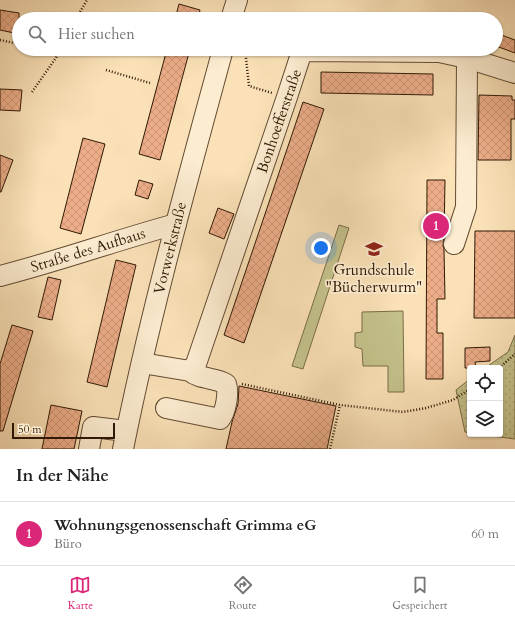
<!DOCTYPE html>
<html lang="de">
<meta charset="utf-8">
<style>
:root{--surface:#fff;--page:#f6f6f6;--text:#222;--muted:#767676;--line:#e0e0e0;--accent:#db2777}
body{margin:0;font-family:Cardo,serif;background:var(--page);color:var(--text)}
.controls{position:absolute;right:12px;bottom:12px;display:grid;overflow:hidden;border-radius:4px;box-shadow:0 1px 3px #0004}
.controls button{width:36px;height:36px;display:grid;place-items:center;padding:0;border:0;border-bottom:1px solid var(--line);background:var(--surface);color:var(--text);font:20px sans-serif}
.scale{position:absolute;left:12px;bottom:10px;width:103px;box-sizing:border-box;padding-left:4px;border:2px solid #311905;border-top:0;font-size:11px;line-height:14px;white-space:nowrap;color:#311905;-webkit-text-stroke:3px #fcecd0;paint-order:stroke}
.you{position:absolute;left:321px;top:248px;width:14px;height:14px;margin:-10px;border:3px solid #fff;border-radius:50%;background:#1a73e8;box-shadow:0 0 0 6px #1a73e833}
.badge{display:grid;place-items:center;width:26px;height:26px;border-radius:50%;background:var(--accent);color:#fff;font-size:13px;font-weight:700}
.pin{position:absolute;translate:-50% -50%;border:2px solid #fff;box-shadow:0 1px 4px #0006}
.list{margin:0;padding:0;list-style:none}
h2{display:flex;justify-content:space-between;align-items:center;height:52px;margin:0;padding:0 16px;font-size:17px}
h2 small{font-size:13px;font-weight:400;color:var(--muted)}
.list li{display:grid;grid-template-columns:26px 1fr auto;gap:12px;align-items:center;box-sizing:border-box;height:64px;padding:0 16px;border-top:1px solid var(--line)}
.list b{display:block;font-size:15px;white-space:nowrap}
.list p{margin:0;font-size:13px;white-space:nowrap;color:var(--muted)}
.list em{font-size:13px;font-style:normal;color:var(--muted)}
.icon{flex:none;width:22px;height:22px;fill:none;stroke:currentColor;stroke-width:2;stroke-linecap:round;stroke-linejoin:round}
.map{position:relative;flex:none;width:515px;height:449px;overflow:hidden}
.search{position:absolute;background:var(--surface);box-shadow:0 1px 3px #0004;left:12px;right:12px;top:12px;height:44px;display:flex;align-items:center;gap:10px;box-sizing:border-box;padding:0 14px;border-radius:22px;color:var(--muted);font-size:15px}
.sheet{height:116px;background:var(--surface)}
nav{display:flex;justify-content:space-around;align-items:center;box-sizing:border-box;height:56px;border-top:1px solid var(--line);background:var(--surface);font-size:11px;color:var(--muted)}
nav a{display:grid;justify-items:center;gap:2px}
nav .on{color:var(--accent)}
.map>svg:first-child{display:block}
.grass{fill:url(#grass-dots);stroke:#7a6d48}
.pitch{fill:#c4c18a;stroke:#7a6d48}
.building{fill:url(#building-cross-hatch);stroke:#311905}
.lines{fill:none;stroke-linecap:round;stroke-linejoin:round}
.minor-casing{stroke:#634b32;stroke-width:22}
.path{stroke:#311905;stroke-width:2.5;stroke-dasharray:1 2;stroke-linecap:butt}
.minor{stroke:#fcecd0;stroke-width:20}
.labels{text-anchor:middle;stroke-width:3.5;stroke-linejoin:round;paint-order:stroke}
.street-label{font-size:15px;fill:#311905;stroke:#fcecd0}
.poi-label{font-size:15px;fill:#311905;stroke:#fcecd0}
</style>
<div class="map">
<svg width="515" height="449" viewBox="0 0 515 449">
<defs>
<pattern id="grass-dots" width="8" height="8" patternUnits="userSpaceOnUse"><rect width="8" height="8" fill="#c4c18a"/><path d="M2 2h.1M6 6h.1" fill="none" stroke="#a9a576" stroke-width="1.8" stroke-linecap="round"/></pattern>
<pattern id="building-cross-hatch" width="8" height="8" patternUnits="userSpaceOnUse"><rect width="8" height="8" fill="#ecad88"/><path d="M0 0l8 8M0 8l8-8" fill="none" stroke="#cb9474"/></pattern>
</defs>
<rect width="100%" height="100%" fill="#fae1b7"/>
<filter id="stains"><feTurbulence type="fractalNoise" baseFrequency=".005" numOctaves="4"/><feColorMatrix values="0 0 0 0 .2 0 0 0 0 .09 0 0 0 0 .02 0 0 0 .5 -.17"/></filter>
<radialGradient id="worn" r=".72"><stop offset=".6" stop-color="#630" stop-opacity="0"/><stop offset="1" stop-color="#630" stop-opacity=".3"/></radialGradient>
<g class="grass">
<path d="M 515,335 L 515,439 L 477,434 L 500,434 L 500,368 L 485,368 L 508,352 Z"/>
<path d="M 470,379 L 470,433 L 465,432 L 456,390 Z"/>
</g>
<g class="pitch">
<path d="M 339,225 L 349,228 L 303,369 L 292,366 Z"/>
<path d="M 403,311 L 404,392 L 388,392 L 388,366 L 363,366 L 362,349 L 355,347 L 355,333 L 362,332 L 362,312 Z"/>
</g>
<g class="building">
<path d="M 179,4 L 200,10 L 198,19 L 175,19 Z"/>
<path d="M 0,10 L 19,13 L 19,34 L 0,30 Z"/>
<path d="M 496,33 L 515,40 L 515,53 L 496,46 Z"/>
<path d="M 167,49 L 190,49 L 160,160 L 139,154 Z"/>
<path d="M 321,72 L 433,74 L 433,95 L 321,93 Z"/>
<path d="M 0,89 L 22,90 L 20,111 L 0,110 Z"/>
<path d="M 479,95 L 512,96 L 512,100 L 515,100 L 515,119 L 511,119 L 511,160 L 478,160 Z"/>
<path d="M 303,102 L 324,109 L 244,343 L 224,335 Z"/>
<path d="M 83,138 L 105,144 L 81,234 L 60,228 Z"/>
<path d="M 0,155 L 13,160 L 1,192 L 0,192 Z"/>
<path d="M 139,180 L 153,184 L 148,199 L 135,195 Z"/>
<path d="M 427,180 L 445,180 L 444,237 L 443,246 L 444,249 L 445,299 L 437,299 L 437,333 L 443,333 L 443,379 L 426,379 Z"/>
<path d="M 218,208 L 234,214 L 224,239 L 209,233 Z"/>
<path d="M 475,231 L 515,231 L 515,318 L 474,318 Z"/>
<path d="M 116,260 L 136,265 L 107,387 L 87,382 Z"/>
<path d="M 48,277 L 61,280 L 52,320 L 38,317 Z"/>
<path d="M 12,325 L 33,331 L 3,431 L 0,431 L 0,364 Z"/>
<path d="M 490,347 L 490,361 L 475,362 L 476,368 L 465,368 L 465,348 Z"/>
<path d="M 239,386 L 336,406 L 327,449 L 226,449 L 232,422 L 238,404 Z"/>
<path d="M 51,405 L 82,411 L 74,449 L 42,449 Z"/>
</g>
<g class="lines">
<g class="minor-casing">
<g id="minor">
<path d="M 231,19 L 237,0"/>
<path d="M 454,244 L 466,207 L 467,58"/>
<path d="M 0,276 C 59,261 117,240 176,224"/>
<path d="M 142,363 L 190,371 C 200,380 215,377 226,384 C 229,393 226,411 220,419 L 166,408"/>
<path d="M 190,371 L 196,364 L 287,97 L 302,51 L 439,52 L 467,58 L 515,73"/>
<path d="M 89,449 L 93,427 L 126,431"/>
<path d="M 123,449 C 150,314 187,182 223,49"/>
</g>
</g>
<g class="path">
<path d="M 77,17 L 87,0"/>
<path d="M 0,40 L 19,44"/>
<path d="M 245,49 L 249,86 L 272,93"/>
<path d="M 106,70 L 150,83"/>
<path d="M 32,92 L 60,52 L 47,49"/>
<path d="M 499,368 L 515,354"/>
<path d="M 242,384 L 340,405 L 403,412 L 426,408 L 453,400 L 470,389"/>
<path d="M 330,449 L 340,405"/>
</g>
<use href="#minor" class="minor"/>
</g>
<defs>
<g id="school-bare" transform="scale(1.38)"><path d="M0-5L7-2L0 1L-7-2ZM-4 1L0 2.5L4 1V4Q0 6-4 4Z" fill="#8f2418" stroke="#fcecd0" stroke-width="2.5" paint-order="stroke"/></g>
</defs>
<g fill-rule="evenodd">
<use href="#school-bare" x="374" y="249"/>
</g>
<g class="labels">
<g class="street-label">
<text transform="translate(279 121) rotate(-71)" y="5">Bonhoefferstraße</text>
<text transform="translate(170 248) rotate(-76)" y="5">Vorwerkstraße</text>
<text transform="translate(88 250) rotate(-17)" y="5">Straße des Aufbaus</text>
</g>
<g class="poi-label">
<text x="374" y="275">Grundschule<tspan x="374" dy="17">"Bücherwurm"</tspan></text>
</g>
</g>
<rect width="100%" height="100%" filter="url(#stains)"/>
<rect width="100%" height="100%" fill="url(#worn)"/>
</svg>
<div class="controls">
<button><svg class="icon" aria-label="locate" viewBox="0 0 24 24"><circle cx="12" cy="12" r="6"/><path d="M12 2v4M12 18v4M2 12h4M18 12h4"/></svg></button>
<button><svg class="icon" aria-label="layers" viewBox="0 0 24 24"><path d="M12 4l9 5-9 5-9-5zM3 14l9 5 9-5"/></svg></button>
</div>
<div class="scale">50 m</div>
<div class="you"></div>
<div class="pin badge" style="left:436px;top:226px">1</div>
<div class="search"><svg class="icon" aria-label="search" viewBox="0 0 24 24"><circle cx="10" cy="10" r="6"/><path d="M15 15l6 6"/></svg>Hier suchen</div>
</div>
<section class="sheet">
<h2>In der Nähe<small></small></h2>
<ul class="list">
<li><span class="badge">1</span><div><b>Wohnungsgenossenschaft Grimma eG</b><p>Büro</p></div><em>60 m</em></li>
</ul>
</section>
<nav>
<a class="on"><svg class="icon" aria-label="map" viewBox="0 0 24 24"><path d="M3 6l6-2 6 2 6-2v14l-6 2-6-2-6 2zM9 4v14M15 6v14"/></svg>Karte</a>
<a><svg class="icon" aria-label="directions" viewBox="0 0 24 24"><path d="M12 3l9 9-9 9-9-9zM9 14v-3h6M13 9l2 2-2 2"/></svg>Route</a>
<a><svg class="icon" aria-label="saved" viewBox="0 0 24 24"><path d="M7 4h10v16l-5-4-5 4z"/></svg>Gespeichert</a>
</nav>
